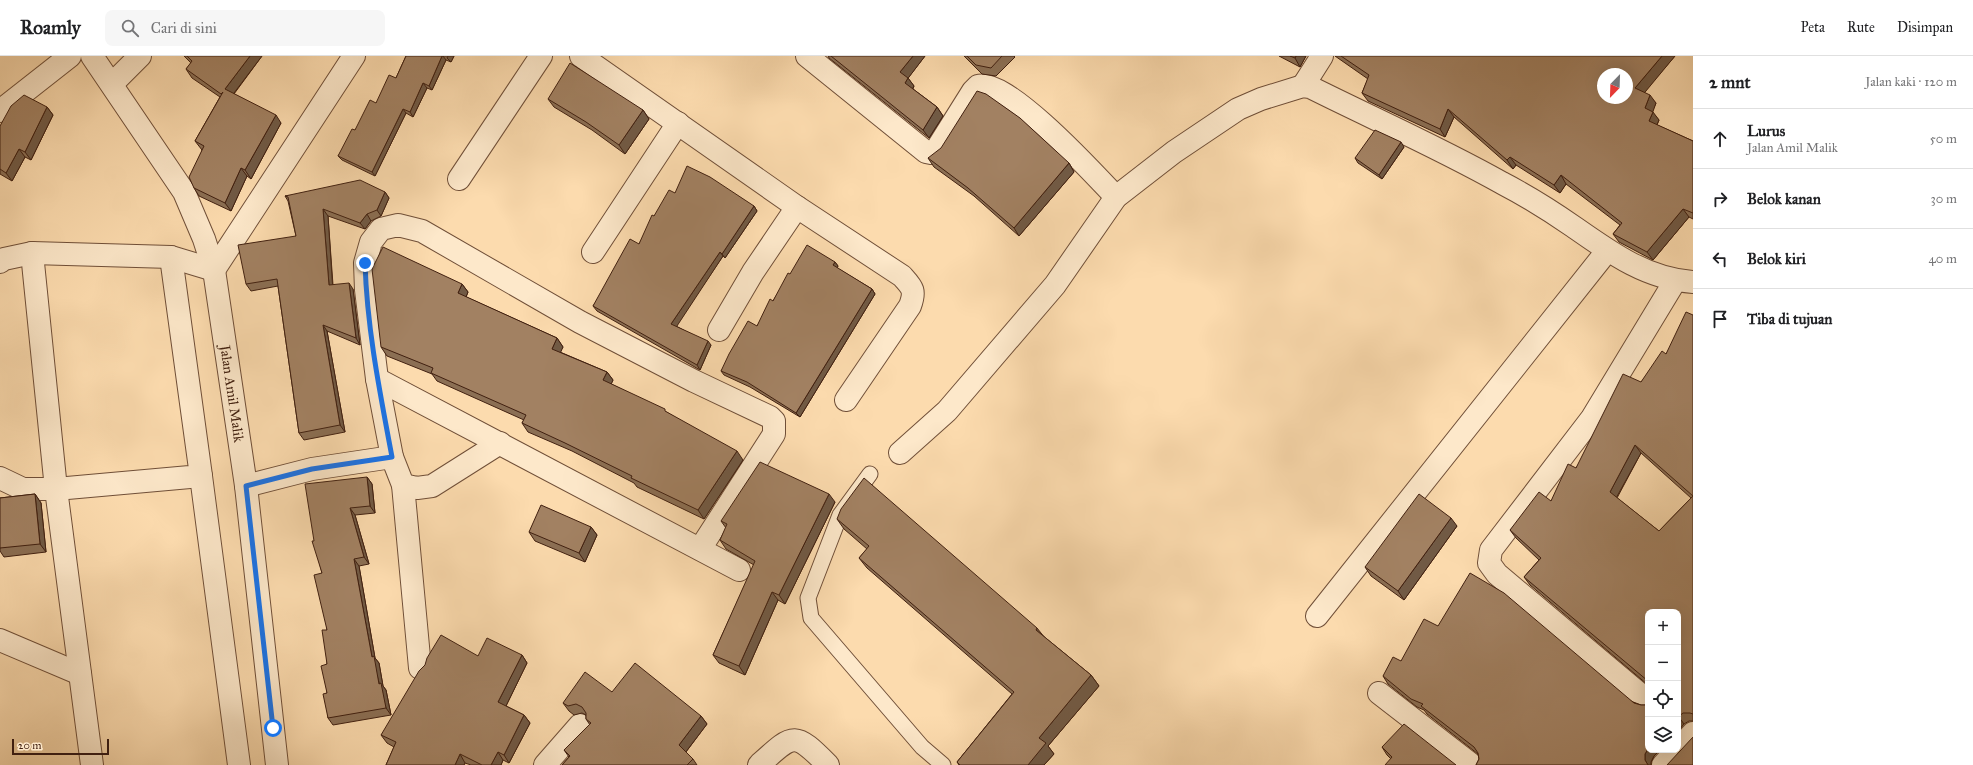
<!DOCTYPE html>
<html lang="id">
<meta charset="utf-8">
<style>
:root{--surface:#fff;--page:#f6f6f6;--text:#202124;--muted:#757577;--line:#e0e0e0}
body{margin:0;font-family:"IM FELL Great Primer",serif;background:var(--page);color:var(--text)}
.controls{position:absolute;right:12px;bottom:12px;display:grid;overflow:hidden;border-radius:8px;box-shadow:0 4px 16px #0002}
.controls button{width:36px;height:36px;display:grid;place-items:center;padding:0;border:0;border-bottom:1px solid var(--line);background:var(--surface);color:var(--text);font:20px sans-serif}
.compass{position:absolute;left:1597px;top:12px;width:36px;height:36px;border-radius:50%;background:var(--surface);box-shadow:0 4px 16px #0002;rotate:203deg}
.scale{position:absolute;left:12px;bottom:10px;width:97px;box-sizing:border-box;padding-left:4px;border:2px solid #412010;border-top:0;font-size:11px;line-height:14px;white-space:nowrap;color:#412010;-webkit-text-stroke:3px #fde8ca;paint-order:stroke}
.stop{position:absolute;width:12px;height:12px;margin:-9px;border:3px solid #1a73e8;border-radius:50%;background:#fff}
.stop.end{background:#1a73e8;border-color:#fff;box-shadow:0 1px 4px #0008}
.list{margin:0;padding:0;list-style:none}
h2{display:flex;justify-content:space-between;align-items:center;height:52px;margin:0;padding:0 16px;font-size:17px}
h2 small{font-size:13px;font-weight:400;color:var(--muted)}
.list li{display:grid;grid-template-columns:26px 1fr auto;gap:12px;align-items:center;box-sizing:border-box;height:60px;padding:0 16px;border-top:1px solid var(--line)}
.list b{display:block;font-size:15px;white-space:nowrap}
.list p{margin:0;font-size:13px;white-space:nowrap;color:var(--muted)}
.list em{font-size:13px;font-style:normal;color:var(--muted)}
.icon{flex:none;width:22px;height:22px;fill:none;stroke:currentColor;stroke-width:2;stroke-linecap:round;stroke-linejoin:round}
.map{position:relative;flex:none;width:1693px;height:709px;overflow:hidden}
header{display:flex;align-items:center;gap:24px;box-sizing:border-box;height:56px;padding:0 20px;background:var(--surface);border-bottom:1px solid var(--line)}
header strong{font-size:19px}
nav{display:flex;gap:22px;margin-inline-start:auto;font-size:14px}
.search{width:280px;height:36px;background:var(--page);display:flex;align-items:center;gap:10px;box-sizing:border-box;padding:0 14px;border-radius:8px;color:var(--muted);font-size:15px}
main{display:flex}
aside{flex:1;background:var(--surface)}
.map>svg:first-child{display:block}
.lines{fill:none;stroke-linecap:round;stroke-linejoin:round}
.service-casing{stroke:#704f38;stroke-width:17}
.minor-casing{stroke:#704f38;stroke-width:24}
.service{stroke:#fde8ca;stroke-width:15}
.minor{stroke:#fde8ca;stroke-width:22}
.wall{fill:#8b6f54;stroke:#412010;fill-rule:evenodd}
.shaded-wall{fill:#715a45;stroke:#412010}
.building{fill:#a28162;stroke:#412010;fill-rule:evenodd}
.route{stroke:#1a73e8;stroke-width:5}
.labels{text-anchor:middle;stroke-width:3.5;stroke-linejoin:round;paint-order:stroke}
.street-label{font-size:14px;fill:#412010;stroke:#fde8ca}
</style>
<header>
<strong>Roamly</strong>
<div class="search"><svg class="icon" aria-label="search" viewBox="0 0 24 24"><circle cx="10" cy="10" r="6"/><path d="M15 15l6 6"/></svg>Cari di sini</div>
<nav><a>Peta</a><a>Rute</a><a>Disimpan</a></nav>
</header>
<main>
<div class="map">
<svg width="1693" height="709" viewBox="0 0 1693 709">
<rect width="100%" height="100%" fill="#fcdbae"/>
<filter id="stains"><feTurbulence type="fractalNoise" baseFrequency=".005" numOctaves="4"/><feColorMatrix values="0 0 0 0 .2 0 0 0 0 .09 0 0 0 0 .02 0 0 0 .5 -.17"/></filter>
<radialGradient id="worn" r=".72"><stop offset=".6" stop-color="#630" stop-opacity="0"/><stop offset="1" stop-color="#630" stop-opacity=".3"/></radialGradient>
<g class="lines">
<g class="service-casing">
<path id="service" d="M 870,418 L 840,459 L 808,542 L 811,562 L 922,691 L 943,709"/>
</g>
<g class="minor-casing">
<g id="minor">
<path id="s1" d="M 92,0 L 184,136 L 204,183 L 214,214 L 246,430 L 277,709"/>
<path d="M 581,0 L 797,151 L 902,220 C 912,231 916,234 910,250 L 846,344"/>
<path d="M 807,0 L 926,96 L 931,97 L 936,94 L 973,35 L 978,30 C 1006,21 1096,120 1116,141"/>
<path d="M 112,28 L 140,0"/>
<path d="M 1303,30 L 1322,0"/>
<path d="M 0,55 L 70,0"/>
<path d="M 459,123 L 541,0"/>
<path d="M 593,196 L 678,67"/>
<path d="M 32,197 L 56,433 L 201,420 L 171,201"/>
<path d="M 0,206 L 4,203 L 32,197 L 171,201 L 214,214 L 354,0"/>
<path d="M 719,274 L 753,216 L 797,151"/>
<path d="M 377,323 L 739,514"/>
<path d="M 500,387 L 432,430 L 417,432 L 403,429 L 392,401 L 377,323 L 366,234 L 365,207 L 371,186 L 381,173 L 398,169 L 422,175 L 580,266 L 694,325 L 770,361 L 774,365 L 774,378 L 700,493"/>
<path d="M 900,397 L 947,355 L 1055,229 L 1116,141 L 1174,96 L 1238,53 L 1261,43 L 1303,30 L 1310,31 C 1374,63 1440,92 1502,127 C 1527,140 1551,155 1574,171 C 1611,197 1647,223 1693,226"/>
<path d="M 201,420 L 239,709"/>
<path d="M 0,422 L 23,433 L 56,433 L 92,709"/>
<path d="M 403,429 L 420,612"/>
<path d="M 246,430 L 312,413 L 392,401"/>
<path d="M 1317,560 L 1607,195"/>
<path d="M 0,584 L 80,618"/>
<path d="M 1379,637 L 1472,709"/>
<path d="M 1648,645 L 1497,518 L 1489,507 L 1491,494 L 1592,362 L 1675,225"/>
<path d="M 1678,693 L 1693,677"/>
<path d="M 545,709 L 580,669"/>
<path d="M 759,709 C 794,677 794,675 828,709"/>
<path d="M 1663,709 L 1677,694"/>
</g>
</g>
<use href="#service" class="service"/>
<use href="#minor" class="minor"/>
</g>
<g class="wall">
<path d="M 184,0 L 262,0 L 234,38 L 281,67 L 251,123 L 247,120 L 231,155 L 199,140 L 194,132 L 202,94 L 195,85 L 220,41 L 192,22 L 186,13 L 191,7 Z"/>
<path d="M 406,0 L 454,0 L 451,6 L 446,4 L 432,34 L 427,32 L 413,61 L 406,57 L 375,120 L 342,104 L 338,100 L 355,74 L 396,22 Z"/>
<path d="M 828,0 L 925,0 L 908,22 L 914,30 L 913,33 L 937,51 L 943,60 L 929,82 L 829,2 Z"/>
<path d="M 964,0 L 1014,0 L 1015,1 L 996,20 L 982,18 Z"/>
<path d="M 1279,0 L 1306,0 L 1300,11 Z"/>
<path d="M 1335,0 L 1675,0 L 1644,36 L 1656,47 L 1652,56 L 1659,64 L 1657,69 L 1693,85 L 1693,163 L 1689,161 L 1653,204 L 1619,186 L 1613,178 L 1620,169 L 1566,128 L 1560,137 L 1516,109 L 1513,113 L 1454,61 L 1445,81 L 1368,45 L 1362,37 L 1368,23 Z"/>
<path d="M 548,43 L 643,54 L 649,63 L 625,98 L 592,74 L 554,51 Z"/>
<path d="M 47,51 L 53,59 L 31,104 L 25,101 L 12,125 L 0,118 L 0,70 Z"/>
<path d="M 1404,91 L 1382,123 L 1358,107 L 1355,102 Z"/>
<path d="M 928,102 L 1069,107 L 1074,116 L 1019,180 L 974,140 L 934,111 Z"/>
<path d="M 385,136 L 389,142 L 381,160 L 371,165 L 365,173 L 328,160 L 333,229 L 353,233 L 360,289 L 327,275 L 345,376 L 304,384 L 299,377 L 278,230 L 251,235 L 246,228 L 296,180 L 288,145 L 285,140 Z"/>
<path d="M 675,137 L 754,150 L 757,155 L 725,202 L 723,200 L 676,270 L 711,289 L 700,314 L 597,255 L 593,250 L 639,188 L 654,160 Z"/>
<path d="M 835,206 L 838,210 L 837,212 L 872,233 L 875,238 L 800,361 L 750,331 L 724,319 L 721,315 L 757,270 L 790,218 Z"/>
<path d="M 462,228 L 468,236 L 466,241 L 557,282 L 563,291 L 560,296 L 607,316 L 613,324 L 611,328 L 668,357 L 743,404 L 704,463 L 637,431 L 634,427 L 572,395 L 528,376 L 522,367 L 524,364 L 437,325 L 432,318 L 387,300 L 381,291 Z"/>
<path d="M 1693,259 L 1693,665 L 1689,665 L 1684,668 L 1678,675 L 1648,556 L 1648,629 L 1530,529 L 1524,521 L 1539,504 L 1516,482 L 1510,474 L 1551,445 L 1641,326 L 1666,298 ZM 1641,397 L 1691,442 L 1659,475 L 1617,442 Z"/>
<path d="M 367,421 L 372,428 L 375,457 L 355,459 L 369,508 L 359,510 L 375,602 L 379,607 L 383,630 L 386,634 L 391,659 L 333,669 L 328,662 L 327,637 L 327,574 L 322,517 L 314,485 Z"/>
<path d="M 35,438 L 41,447 L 46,496 L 4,501 L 0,495 L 0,442 Z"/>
<path d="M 835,446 L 785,548 L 778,544 L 745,619 L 719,607 L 713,599 L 754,509 L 726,493 L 720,484 L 726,472 L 721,465 Z"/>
<path d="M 837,463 L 1042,579 L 1091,619 L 1099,630 L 1048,690 L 1054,698 L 1044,709 L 959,709 L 957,706 L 1012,638 L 867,512 L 859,502 L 867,493 L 844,473 Z"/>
<path d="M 1457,470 L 1404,544 L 1371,520 L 1365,511 Z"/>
<path d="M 591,471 L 597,479 L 585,506 L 535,485 L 529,476 Z"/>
<path d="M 1438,570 L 1641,649 L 1646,649 L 1648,694 L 1660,694 L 1654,700 L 1651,706 L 1651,709 L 1476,709 L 1479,703 L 1478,698 L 1427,658 L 1424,654 L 1417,651 L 1388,628 L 1383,620 L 1401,605 Z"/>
<path d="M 522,599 L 527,607 L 506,650 L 524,659 L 530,667 L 509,707 L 503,704 L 501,709 L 471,709 L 465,707 L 464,709 L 386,709 L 394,691 L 387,687 L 381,679 L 478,600 Z"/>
<path d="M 612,636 L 701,660 L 707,668 L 686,696 L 693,703 L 697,709 L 562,709 L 569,701 L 564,694 L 590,669 L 586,663 L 586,659 L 582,657 L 574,659 L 569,655 L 563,647 Z"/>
<path d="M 1382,691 L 1456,709 L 1391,703 L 1387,699 Z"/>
</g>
<g class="shaded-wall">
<path d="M 250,0 L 262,0 L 231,41 L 225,33 Z"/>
<path d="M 442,0 L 443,0 L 446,4 L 432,34 L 429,30 Z"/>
<path d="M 448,0 L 454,0 L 451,6 L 447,2 Z"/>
<path d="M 913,0 L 925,0 L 906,25 L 900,16 Z"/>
<path d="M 1296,0 L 1306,0 L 1300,11 L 1295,2 Z"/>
<path d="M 1662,0 L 1675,0 L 1641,41 L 1635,32 Z"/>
<path d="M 908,22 L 914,30 L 911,35 L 905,27 Z"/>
<path d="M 423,27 L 427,32 L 413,61 L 410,56 Z"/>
<path d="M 1650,39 L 1656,47 L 1651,61 L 1645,52 Z"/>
<path d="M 47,51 L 53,59 L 31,104 L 25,96 Z"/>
<path d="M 937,51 L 943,60 L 929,82 L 923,74 Z"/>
<path d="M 403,53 L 406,57 L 375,120 L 372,116 Z"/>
<path d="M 1448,53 L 1454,61 L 1445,81 L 1440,73 Z"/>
<path d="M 643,54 L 649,63 L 625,98 L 619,89 Z"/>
<path d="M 1653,56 L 1659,64 L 1655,73 L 1649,65 Z"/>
<path d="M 276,59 L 281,67 L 251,123 L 245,114 Z"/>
<path d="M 1401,86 L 1404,91 L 1382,123 L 1379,119 Z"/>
<path d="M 19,93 L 25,101 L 12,125 L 6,117 Z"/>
<path d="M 1510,101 L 1516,109 L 1513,113 L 1507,104 Z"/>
<path d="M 1069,107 L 1074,116 L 1019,180 L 1014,172 Z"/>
<path d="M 241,112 L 247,120 L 231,155 L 225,147 Z"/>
<path d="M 1561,119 L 1566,128 L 1560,137 L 1554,129 Z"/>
<path d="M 385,136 L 389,142 L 381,160 L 377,154 Z"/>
<path d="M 754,150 L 757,155 L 725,202 L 722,198 Z"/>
<path d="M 323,153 L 328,160 L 333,236 L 329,229 Z"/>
<path d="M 1683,153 L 1689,161 L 1653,204 L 1647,196 Z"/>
<path d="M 367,158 L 371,165 L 365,173 L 360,167 Z"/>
<path d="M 720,196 L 723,200 L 675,273 L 671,268 Z"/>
<path d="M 835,206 L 838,210 L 836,214 L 833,209 Z"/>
<path d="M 349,227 L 353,233 L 360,289 L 356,282 Z"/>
<path d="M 462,228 L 468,236 L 464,246 L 458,237 Z"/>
<path d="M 872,233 L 875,238 L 800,361 L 796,357 Z"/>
<path d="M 323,269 L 327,275 L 345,376 L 340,369 Z"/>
<path d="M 557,282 L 563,291 L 558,302 L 552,293 Z"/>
<path d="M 708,285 L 711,289 L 700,314 L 697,309 Z"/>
<path d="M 607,316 L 613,324 L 609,333 L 603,324 Z"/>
<path d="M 1635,389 L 1641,397 L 1615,444 L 1610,436 Z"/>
<path d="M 737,395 L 743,404 L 704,463 L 698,454 Z"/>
<path d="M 367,421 L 372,428 L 375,457 L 370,450 Z"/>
<path d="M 35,438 L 41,447 L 46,496 L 40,488 Z"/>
<path d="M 829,438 L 835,446 L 785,548 L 779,539 Z"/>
<path d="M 350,452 L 355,459 L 369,508 L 364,501 Z"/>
<path d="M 1451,462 L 1457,470 L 1404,544 L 1398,535 Z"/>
<path d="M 591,471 L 597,479 L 585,506 L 579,497 Z"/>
<path d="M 354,503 L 359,510 L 375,602 L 379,607 L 383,630 L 386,634 L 391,659 L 386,652 L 372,601 Z"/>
<path d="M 772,536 L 778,544 L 745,619 L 739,610 Z"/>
<path d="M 1037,572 L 1045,582 L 1036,574 Z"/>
<path d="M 522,599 L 527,607 L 504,654 L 498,646 Z"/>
<path d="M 1091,619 L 1099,630 L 1048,690 L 1054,698 L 1044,709 L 1028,709 L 1039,682 Z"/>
<path d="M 524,659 L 530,667 L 509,707 L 504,699 Z"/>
<path d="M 701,660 L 707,668 L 685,697 L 679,689 Z"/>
<path d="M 1678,660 L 1684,668 L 1678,675 Z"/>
<path d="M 1648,693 L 1648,694 L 1660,694 L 1654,700 L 1651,706 L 1651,709 L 1648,709 L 1645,704 L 1645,698 Z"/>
<path d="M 498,696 L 503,704 L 501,709 L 491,709 Z"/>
<path d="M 460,698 L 465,707 L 464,709 L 455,709 Z"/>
</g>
<g class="building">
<path d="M 187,0 L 250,0 L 225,33 L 276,59 L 245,114 L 241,112 L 225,147 L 194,132 L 189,121 L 204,90 L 195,85 L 223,36 L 221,38 L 186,13 L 192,5 Z"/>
<path d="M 406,0 L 442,0 L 429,30 L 423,27 L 410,56 L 403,53 L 372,116 L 338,100 L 352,73 L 355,74 L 370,44 L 376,47 L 389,19 L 396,22 Z"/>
<path d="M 831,0 L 913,0 L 900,16 L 908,22 L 905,27 L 937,51 L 923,74 Z"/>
<path d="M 967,0 L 1002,0 L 991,12 L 976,9 Z"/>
<path d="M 1290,0 L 1296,0 L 1295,2 Z"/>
<path d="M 1341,0 L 1662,0 L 1635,32 L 1650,39 L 1645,52 L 1653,56 L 1649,65 L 1693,85 L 1693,157 L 1683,153 L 1647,196 L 1613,178 L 1622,167 L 1561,119 L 1554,129 L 1510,101 L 1507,104 L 1448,53 L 1440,73 L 1362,37 L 1369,19 ZM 1603,18 L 1627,18 L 1627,42 L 1603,42 Z"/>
<path d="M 570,7 L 643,54 L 619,89 L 586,66 L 548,43 Z"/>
<path d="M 977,35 L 986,38 L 1020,62 L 1069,107 L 1014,172 L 968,132 L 928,102 L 941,92 Z"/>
<path d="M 24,39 L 47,51 L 25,96 L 19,93 L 6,117 L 0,113 L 0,70 L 11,50 Z"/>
<path d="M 1375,74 L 1401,86 L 1379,119 L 1355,102 Z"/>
<path d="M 687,110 L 710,121 L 754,150 L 722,198 L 720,196 L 671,268 L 708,285 L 697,309 L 593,250 L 630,183 L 639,188 L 652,159 L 654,160 L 669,134 L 675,137 Z"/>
<path d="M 360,124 L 385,136 L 377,154 L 367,158 L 360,167 L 323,153 L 329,229 L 349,227 L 356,282 L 323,269 L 340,369 L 299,377 L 277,223 L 246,228 L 238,189 L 296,180 L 288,141 L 285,140 Z"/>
<path d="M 807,189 L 835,206 L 833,209 L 872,233 L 796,357 L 747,326 L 721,315 L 729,298 L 748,265 L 757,270 L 770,243 L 773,245 L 788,217 L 790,218 Z"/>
<path d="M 383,191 L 462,228 L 458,237 L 557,282 L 552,293 L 607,316 L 603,324 L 665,353 L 665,355 L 737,395 L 698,454 L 631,422 L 632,420 L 565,387 L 522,367 L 526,359 L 431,317 L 433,312 L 381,291 L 372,213 Z"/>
<path d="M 1686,256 L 1693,259 L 1693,658 L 1690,657 L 1683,657 L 1678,661 L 1678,556 L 1648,556 L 1648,625 L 1524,521 L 1541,502 L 1510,474 L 1539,436 L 1551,445 L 1568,408 L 1576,412 L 1623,318 L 1641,326 L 1662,295 L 1666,298 ZM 1635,389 L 1693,440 L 1659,475 L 1610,436 Z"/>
<path d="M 760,406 L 829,438 L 779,539 L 772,536 L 739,610 L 713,599 L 755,505 L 720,484 L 727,468 L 721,465 Z"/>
<path d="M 367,421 L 370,450 L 350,452 L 364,501 L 354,503 L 372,601 L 374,600 L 379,628 L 381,627 L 386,652 L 328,662 L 323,638 L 327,637 L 321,610 L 327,608 L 322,574 L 327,574 L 314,519 L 322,517 L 312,485 L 314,485 L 305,428 Z"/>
<path d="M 864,422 L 1037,572 L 1036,574 L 1091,619 L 1039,682 L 1046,687 L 1028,709 L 960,709 L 957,706 L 1014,636 L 859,502 L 869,490 L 837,463 L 841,453 Z"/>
<path d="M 35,438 L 40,488 L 0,492 L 0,442 Z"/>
<path d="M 1419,438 L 1451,462 L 1398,535 L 1365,511 Z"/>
<path d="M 541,449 L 591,471 L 579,497 L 529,476 Z"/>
<path d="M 1470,517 L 1504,537 L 1634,647 L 1641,649 L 1646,649 L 1648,648 L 1648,693 L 1645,698 L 1645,704 L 1648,709 L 1476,709 L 1479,703 L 1478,697 L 1474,691 L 1421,650 L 1423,648 L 1411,643 L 1383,620 L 1393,601 L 1401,605 L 1424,563 L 1438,570 Z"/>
<path d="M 441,579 L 478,600 L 487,582 L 522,599 L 498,646 L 524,659 L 504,699 L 498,696 L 491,709 L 482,709 L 460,698 L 455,709 L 386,709 L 396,686 L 381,679 L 419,615 L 425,609 L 427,602 Z"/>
<path d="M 635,607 L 701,660 L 679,689 L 693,703 L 687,709 L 562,709 L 570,700 L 564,694 L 591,667 L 586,663 L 586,657 L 582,651 L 576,648 L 568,650 L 563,647 L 585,616 L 612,636 Z"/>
<path d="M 1404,668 L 1456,709 L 1385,709 L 1392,701 L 1382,691 Z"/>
<path d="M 1693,681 L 1693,709 L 1667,709 Z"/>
</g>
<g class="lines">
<path class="route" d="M 273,672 L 246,430 L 312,413 L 392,401 C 380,337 367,273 365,207"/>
</g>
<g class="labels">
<g class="street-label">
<text dy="5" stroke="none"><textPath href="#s1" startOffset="373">Jalan Amil Malik</textPath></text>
</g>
</g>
<rect width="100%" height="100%" filter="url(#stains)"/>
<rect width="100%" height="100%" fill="url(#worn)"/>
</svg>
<div class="controls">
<button>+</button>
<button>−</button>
<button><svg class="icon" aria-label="locate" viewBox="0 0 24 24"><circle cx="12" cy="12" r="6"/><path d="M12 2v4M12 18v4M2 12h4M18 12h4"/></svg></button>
<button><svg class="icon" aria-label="layers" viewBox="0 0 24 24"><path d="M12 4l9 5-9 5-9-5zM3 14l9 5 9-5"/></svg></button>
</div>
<svg class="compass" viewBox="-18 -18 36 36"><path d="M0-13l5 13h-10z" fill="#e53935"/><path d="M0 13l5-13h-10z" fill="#757577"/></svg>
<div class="scale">20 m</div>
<div class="stop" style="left:273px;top:672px"></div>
<div class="stop end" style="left:365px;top:207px"></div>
</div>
<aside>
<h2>2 mnt<small>Jalan kaki · 120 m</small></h2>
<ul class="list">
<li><svg class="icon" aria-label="ahead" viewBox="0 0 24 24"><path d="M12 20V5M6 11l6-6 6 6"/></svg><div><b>Lurus</b><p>Jalan Amil Malik</p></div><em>50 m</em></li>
<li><svg class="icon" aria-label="right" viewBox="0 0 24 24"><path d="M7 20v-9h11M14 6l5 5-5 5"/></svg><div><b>Belok kanan</b></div><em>30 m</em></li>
<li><svg class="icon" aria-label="left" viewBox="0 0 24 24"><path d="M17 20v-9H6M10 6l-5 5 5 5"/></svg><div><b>Belok kiri</b></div><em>40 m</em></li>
<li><svg class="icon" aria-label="arrive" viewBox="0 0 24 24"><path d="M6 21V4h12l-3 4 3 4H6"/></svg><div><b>Tiba di tujuan</b></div></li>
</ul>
</aside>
</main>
